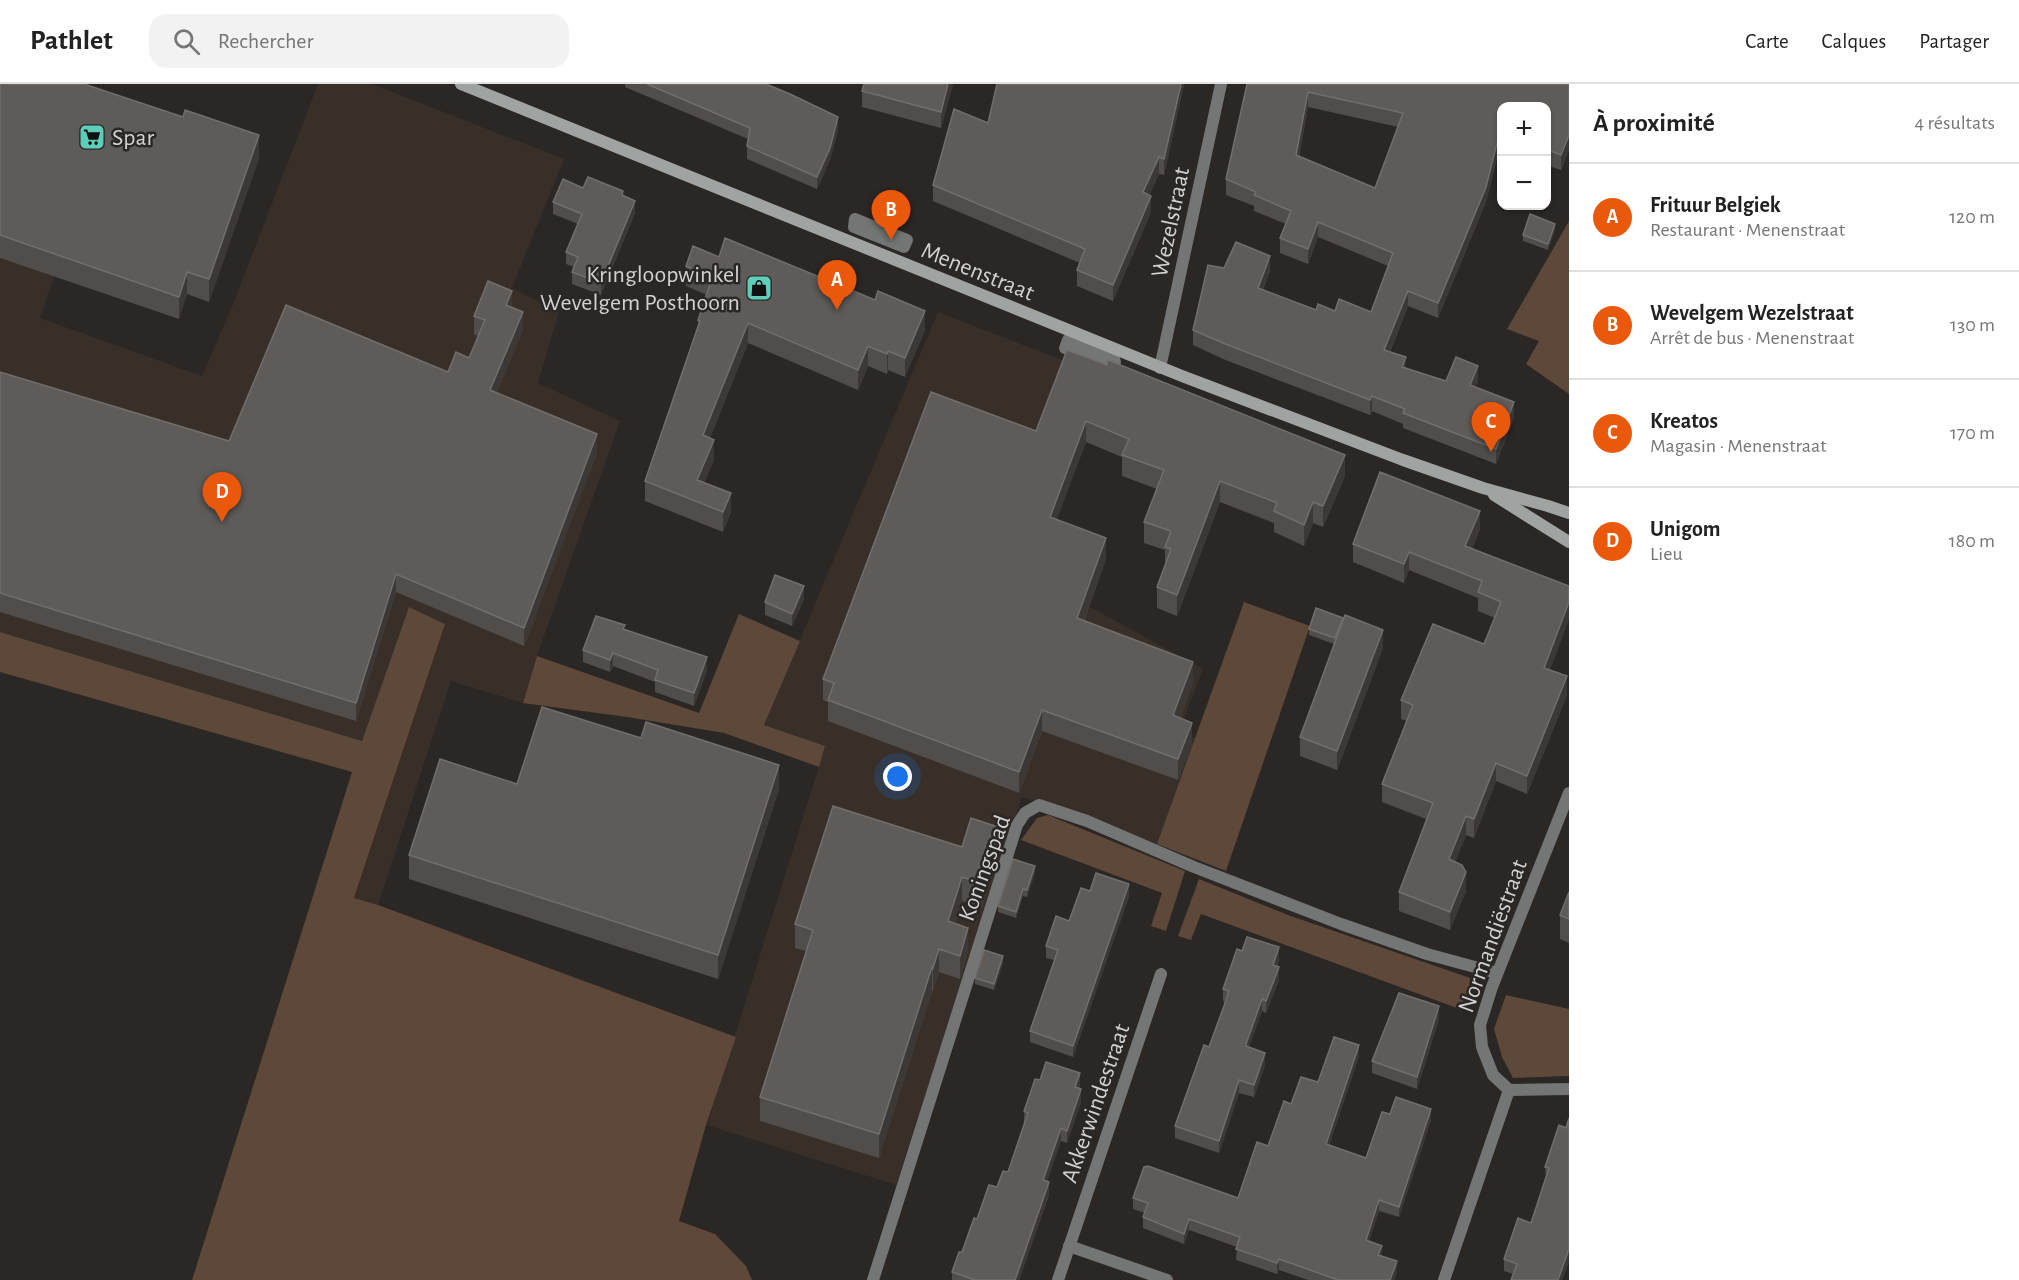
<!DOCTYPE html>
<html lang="fr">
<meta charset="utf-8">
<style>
:root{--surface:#fff;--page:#f2f2f2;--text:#222;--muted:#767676;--line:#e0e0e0;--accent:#ea580c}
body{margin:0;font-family:"Alegreya Sans",sans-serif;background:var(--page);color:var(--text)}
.controls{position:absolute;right:18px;top:18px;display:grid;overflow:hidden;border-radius:12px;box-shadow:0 2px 4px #0004}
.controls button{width:54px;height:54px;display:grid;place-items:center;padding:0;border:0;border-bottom:2px solid var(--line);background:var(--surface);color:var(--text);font:30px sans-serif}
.you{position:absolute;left:898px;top:693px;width:21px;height:21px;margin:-15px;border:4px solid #fff;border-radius:50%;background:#1a73e8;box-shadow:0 0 0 9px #1a73e833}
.badge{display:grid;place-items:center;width:39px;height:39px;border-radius:50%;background:var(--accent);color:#fff;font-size:20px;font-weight:700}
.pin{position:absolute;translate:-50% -50px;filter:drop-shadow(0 2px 3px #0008)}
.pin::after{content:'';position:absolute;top:32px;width:21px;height:18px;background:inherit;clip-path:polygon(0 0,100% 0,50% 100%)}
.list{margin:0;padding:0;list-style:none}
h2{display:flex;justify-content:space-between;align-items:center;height:78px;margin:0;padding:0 24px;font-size:26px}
h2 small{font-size:20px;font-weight:400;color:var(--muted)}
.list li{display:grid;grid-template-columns:39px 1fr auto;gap:18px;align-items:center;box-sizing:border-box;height:108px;padding:0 24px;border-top:2px solid var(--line)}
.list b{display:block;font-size:22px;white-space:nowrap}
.list p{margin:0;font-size:20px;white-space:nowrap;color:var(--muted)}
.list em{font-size:20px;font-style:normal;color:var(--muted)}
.icon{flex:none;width:33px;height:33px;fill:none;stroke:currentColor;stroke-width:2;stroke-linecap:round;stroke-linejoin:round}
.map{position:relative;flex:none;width:1569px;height:1196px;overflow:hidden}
header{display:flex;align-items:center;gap:36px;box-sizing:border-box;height:84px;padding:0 30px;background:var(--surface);border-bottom:2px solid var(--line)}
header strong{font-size:28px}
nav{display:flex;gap:33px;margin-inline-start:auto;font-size:21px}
.search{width:420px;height:54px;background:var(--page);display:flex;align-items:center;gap:15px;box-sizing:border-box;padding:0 21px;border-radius:18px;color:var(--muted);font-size:22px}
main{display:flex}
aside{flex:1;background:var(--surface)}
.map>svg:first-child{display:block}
.built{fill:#372f28}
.green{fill:#5d4839}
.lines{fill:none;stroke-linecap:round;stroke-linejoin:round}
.street{stroke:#747676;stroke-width:12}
.secondary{stroke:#9fa3a2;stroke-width:12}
.wall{fill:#514d4b;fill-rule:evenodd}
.shaded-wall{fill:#3c3836}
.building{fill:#5f5b59;stroke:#716e6c;stroke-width:1.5;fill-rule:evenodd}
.labels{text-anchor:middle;stroke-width:5;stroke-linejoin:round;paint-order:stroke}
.poi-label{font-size:24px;fill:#d4d2d1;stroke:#2b2725;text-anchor:start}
.street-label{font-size:24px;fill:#d4d2d1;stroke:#2b2725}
</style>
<header>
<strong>Pathlet</strong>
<div class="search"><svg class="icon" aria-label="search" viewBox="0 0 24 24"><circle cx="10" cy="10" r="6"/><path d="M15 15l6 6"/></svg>Rechercher</div>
<nav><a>Carte</a><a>Calques</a><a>Partager</a></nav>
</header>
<main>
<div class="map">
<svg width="1569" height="1196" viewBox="0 0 1569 1196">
<rect width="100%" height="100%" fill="#2b2725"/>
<g class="built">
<path d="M 318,0 L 372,0 L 564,75 L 512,204 L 559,228 L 538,299 L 620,337 L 537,572 L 523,619 L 451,597 L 378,821 L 354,815 L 445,540 L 409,524 L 362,657 L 0,548 L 0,174 L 54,192 L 40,234 L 202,292 L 232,223 Z"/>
<path d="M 938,228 L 1106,293 L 1026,502 L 1094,525 L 1203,585 L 1179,648 L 1196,654 L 1157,760 L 1022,713 L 896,1101 L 707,1041 L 825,663 L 764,641 Z"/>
</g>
<g class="green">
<path d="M 1569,137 L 1569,310 L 1526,280 L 1539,257 L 1507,245 Z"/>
<path d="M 1244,518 L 1310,542 L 1226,787 L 1157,760 Z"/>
<path d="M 409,523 L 445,540 L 354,814 L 378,821 L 736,953 L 706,1041 L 679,1137 L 715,1150 L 746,1182 L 752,1196 L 192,1196 L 352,688 L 0,588 L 0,548 L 362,657 Z"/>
<path d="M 739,530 L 800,557 L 764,641 L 825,662 L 819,683 L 724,649 L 627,633 L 523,619 L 537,572 L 699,629 Z"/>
<path d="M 1048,731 L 1185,787 L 1166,847 L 1151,842 L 1162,809 L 1021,756 L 1037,734 Z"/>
<path d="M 1199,795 L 1288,831 L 1470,894 C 1470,906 1465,915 1465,927 L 1201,830 L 1191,856 L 1178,852 Z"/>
<path d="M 1506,911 L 1569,925 L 1569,992 L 1513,994 L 1502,973 L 1494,945 Z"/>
</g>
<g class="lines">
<g class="street">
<path d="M 855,135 L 907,156 L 904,163 L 854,143 Z"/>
<path d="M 1068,256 L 1114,275 L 1115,278 L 1113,283 L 1065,264 Z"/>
<path d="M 1160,284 L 1221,0"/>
<path d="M 1569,709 L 1492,903 L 1480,941 L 1482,963 L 1493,991 L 1509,1006 L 1569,1005"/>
<path d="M 1069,1162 L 1167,1196"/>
<path d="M 873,1196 L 1017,741 L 1025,729 L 1039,721 L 1087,737 L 1194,783 L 1341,840 L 1427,870 L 1497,889"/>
<path d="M 1058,1196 L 1161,890"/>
<path d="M 1444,1196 L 1509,1006"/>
</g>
<g class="secondary">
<path d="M 461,0 L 1182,292 L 1403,376 L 1483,404 L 1548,422 L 1569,429"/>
<path d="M 1494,411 L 1569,458"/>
</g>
</g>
<g class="wall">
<path d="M 0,0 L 183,33 L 259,74 L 209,218 L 187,210 L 179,235 L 0,174 Z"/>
<path d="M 625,0 L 766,0 L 838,46 L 830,76 L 817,105 L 747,75 L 747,62 L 748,55 L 625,3 Z"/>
<path d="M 953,0 L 941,44 L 862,23 L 862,7 Z"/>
<path d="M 1184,0 L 1164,91 L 1159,90 L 1149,111 L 1151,128 L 1113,217 L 1077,202 L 1077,186 L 1080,179 L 933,117 L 933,101 L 988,39 Z"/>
<path d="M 1247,0 L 1569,0 L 1569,66 L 1561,86 L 1546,81 L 1546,22 L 1502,22 L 1502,63 L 1500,62 L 1486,118 L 1438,234 L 1408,222 L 1390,268 L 1406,284 L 1446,297 L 1478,297 L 1475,303 L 1514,334 L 1496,380 L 1403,344 L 1403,340 L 1372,327 L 1370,331 L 1223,275 L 1193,261 L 1193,246 L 1224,184 L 1270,187 L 1263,206 L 1316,226 L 1371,228 L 1388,182 L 1318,153 L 1308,180 L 1280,169 L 1280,154 L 1286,140 L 1254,127 L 1254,122 L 1226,111 L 1226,95 ZM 1308,23 L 1398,43 L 1375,104 L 1299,73 Z"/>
<path d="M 583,104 L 623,112 L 635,129 L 601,211 L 572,200 L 572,188 L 574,183 L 566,180 L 566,168 L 578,140 L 553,130 L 553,118 Z"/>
<path d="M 1555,146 L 1548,166 L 1523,157 L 1523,151 Z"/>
<path d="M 719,173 L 925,246 L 905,293 L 888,286 L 887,290 L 868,282 L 858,306 L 748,259 L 710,354 L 714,376 L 704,399 L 731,428 L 723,448 L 645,417 L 645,397 L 698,241 L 698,236 L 707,211 L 686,202 L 686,182 Z"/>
<path d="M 512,223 L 523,246 L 497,308 L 597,369 L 524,562 L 396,508 L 356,637 L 0,528 L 0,288 L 229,357 L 448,288 L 469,274 L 478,252 L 474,250 L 474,232 Z"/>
<path d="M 1067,266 L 1345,392 L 1323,443 L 1313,439 L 1304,462 L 1274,448 L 1274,439 L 1220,418 L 1177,532 L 1157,524 L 1157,503 L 1165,483 L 1165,466 L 1144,459 L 1144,438 L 1157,405 L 1122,392 L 1122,373 L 1086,358 L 1056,436 L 1106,475 L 1084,537 L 1193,599 L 1180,634 L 1192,660 L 1178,696 L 1042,647 L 1019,709 L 828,637 L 828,618 L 823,616 L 823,595 L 1036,347 Z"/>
<path d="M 1480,445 L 1472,465 L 1567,611 L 1527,710 L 1496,697 L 1474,754 L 1466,751 L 1455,778 L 1466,807 L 1450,846 L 1399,827 L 1399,808 L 1426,735 L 1382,718 L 1382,700 L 1407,637 L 1401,635 L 1401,616 L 1484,560 L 1495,534 L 1478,527 L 1478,514 L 1409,486 L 1404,499 L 1353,478 L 1353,460 Z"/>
<path d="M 804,515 L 792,542 L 765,531 L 765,518 Z"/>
<path d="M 1343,538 L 1383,564 L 1337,686 L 1300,672 L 1300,653 L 1334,560 L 1309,551 L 1309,545 Z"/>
<path d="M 625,545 L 707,586 L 694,622 L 655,608 L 655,598 L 613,582 L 610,588 L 583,578 L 583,566 Z"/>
<path d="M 517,700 L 779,705 L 718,895 L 409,795 L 409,771 Z"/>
<path d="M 962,763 L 998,766 L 997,776 L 982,823 L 962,817 L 955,839 L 968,867 L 960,895 L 939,888 L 933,907 L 932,907 L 879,1074 L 760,1037 L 760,1013 L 806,867 L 795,864 L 795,840 Z"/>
<path d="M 1035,789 L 1027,813 L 1023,812 L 1016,834 L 998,828 L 998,822 Z"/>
<path d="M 1090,807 L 1129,812 L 1073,973 L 1030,958 L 1030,947 L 1054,876 L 1046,874 L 1046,862 L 1069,837 Z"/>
<path d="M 1569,808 L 1569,859 L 1560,855 L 1560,831 Z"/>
<path d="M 1279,875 L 1277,883 L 1279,896 L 1266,929 L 1262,927 L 1249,963 L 1265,981 L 1254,1013 L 1239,1009 L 1219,1069 L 1175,1054 L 1175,1042 L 1209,963 L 1225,918 L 1223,917 L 1223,905 Z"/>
<path d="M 1003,879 L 994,906 L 975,900 L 975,894 Z"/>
<path d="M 1439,935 L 1417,1005 L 1372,989 L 1372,977 Z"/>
<path d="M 1359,972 L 1329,1061 L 1366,1074 L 1431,1036 L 1399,1133 L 1379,1127 L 1369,1157 L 1397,1188 L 1394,1196 L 1308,1196 L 1279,1186 L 1277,1190 L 1236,1176 L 1237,1163 L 1189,1146 L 1184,1160 L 1143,1144 L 1143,1133 L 1145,1129 L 1133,1125 L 1133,1114 L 1238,1114 L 1291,1020 L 1318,998 Z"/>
<path d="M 1080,1002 L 1079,1005 L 1081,1018 L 1067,1059 L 1061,1057 L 1051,1085 L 1047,1097 L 1049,1111 L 1019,1196 L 952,1196 L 952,1188 L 977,1135 L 997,1103 L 1008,1088 L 1024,1040 L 1024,1027 Z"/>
<path d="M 1569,1034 L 1569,1177 L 1562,1196 L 1513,1190 L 1504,1187 L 1504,1175 L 1531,1139 L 1546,1095 L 1545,1083 L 1566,1044 Z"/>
</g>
<g class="shaded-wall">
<path d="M 948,0 L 953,0 L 941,44 L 941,28 Z"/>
<path d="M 1181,0 L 1184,0 L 1164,91 L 1164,75 Z"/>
<path d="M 1308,8 L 1308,23 L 1296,87 L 1296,71 Z"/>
<path d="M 838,33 L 838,46 L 830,76 L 817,105 L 817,93 Z"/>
<path d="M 1500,47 L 1500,62 L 1486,118 L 1438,234 L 1438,219 Z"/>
<path d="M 259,51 L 259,74 L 209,218 L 209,195 Z"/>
<path d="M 1569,51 L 1569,66 L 1561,86 L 1561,71 Z"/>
<path d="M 1159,73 L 1159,90 L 1143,125 L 1143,108 Z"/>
<path d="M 1151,112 L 1151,128 L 1113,217 L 1113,201 Z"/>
<path d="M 635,117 L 635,129 L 601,211 L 601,199 Z"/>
<path d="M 1318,138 L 1318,153 L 1308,180 L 1308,165 Z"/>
<path d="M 1555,140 L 1555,146 L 1548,166 L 1548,160 Z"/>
<path d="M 1270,172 L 1270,187 L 1258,219 L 1258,204 Z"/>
<path d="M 187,188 L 187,210 L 179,235 L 179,213 Z"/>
<path d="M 512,207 L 512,226 L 506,221 Z"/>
<path d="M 1408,207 L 1408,222 L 1384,281 L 1384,266 Z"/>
<path d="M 925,227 L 925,246 L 905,293 L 905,274 Z"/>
<path d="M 523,228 L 523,246 L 490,324 L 490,306 Z"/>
<path d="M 748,239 L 748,259 L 703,371 L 703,351 Z"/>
<path d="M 868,262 L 868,282 L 858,306 L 858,286 Z"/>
<path d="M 888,267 L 888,286 L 887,290 L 887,270 Z"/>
<path d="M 1406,273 L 1406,289 L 1402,283 Z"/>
<path d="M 1478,282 L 1478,297 L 1470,316 L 1470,301 Z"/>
<path d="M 1372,312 L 1372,327 L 1370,331 L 1370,316 Z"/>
<path d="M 1514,318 L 1514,334 L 1496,380 L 1496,365 Z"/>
<path d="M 1086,337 L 1086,358 L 1050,454 L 1050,433 Z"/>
<path d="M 597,350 L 597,369 L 524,562 L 524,544 Z"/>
<path d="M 714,356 L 714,376 L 697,416 L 697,396 Z"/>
<path d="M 1345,371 L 1345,392 L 1323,443 L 1323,422 Z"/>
<path d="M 1220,397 L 1220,418 L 1177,532 L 1177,511 Z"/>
<path d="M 731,409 L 731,428 L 723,448 L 723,428 Z"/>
<path d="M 1313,418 L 1313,439 L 1304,462 L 1304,441 Z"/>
<path d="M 1480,427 L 1480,445 L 1465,481 L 1465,462 Z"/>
<path d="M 1106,454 L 1106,475 L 1077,555 L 1077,534 Z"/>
<path d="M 1409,468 L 1409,486 L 1404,499 L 1404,480 Z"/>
<path d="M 396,490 L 396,508 L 356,637 L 356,619 Z"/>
<path d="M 804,502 L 804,515 L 792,542 L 792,530 Z"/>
<path d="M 1569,518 L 1569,536 L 1544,602 L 1544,584 Z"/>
<path d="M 1383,546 L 1383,564 L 1337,686 L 1337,667 Z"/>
<path d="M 613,569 L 613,582 L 610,588 L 610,576 Z"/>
<path d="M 707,573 L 707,586 L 694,622 L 694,609 Z"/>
<path d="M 1193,578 L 1193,599 L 1173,652 L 1173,631 Z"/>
<path d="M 1567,592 L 1567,611 L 1527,710 L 1527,692 Z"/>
<path d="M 1042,626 L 1042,647 L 1019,709 L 1019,688 Z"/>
<path d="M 1192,639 L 1192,660 L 1178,696 L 1178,675 Z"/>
<path d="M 1496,679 L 1496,697 L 1474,754 L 1474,735 Z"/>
<path d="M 779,681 L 779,705 L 718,895 L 718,871 Z"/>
<path d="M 1466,732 L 1466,751 L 1449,794 L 1449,775 Z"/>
<path d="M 998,743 L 997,776 L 982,823 L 982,800 Z"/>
<path d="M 1035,782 L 1035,789 L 1027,813 L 1027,806 Z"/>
<path d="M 1466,788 L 1466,807 L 1450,846 L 1450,828 Z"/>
<path d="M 962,793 L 962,817 L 948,860 L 948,837 Z"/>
<path d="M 1129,800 L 1129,812 L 1073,973 L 1073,962 Z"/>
<path d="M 1023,805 L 1023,812 L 1016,834 L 1016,828 Z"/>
<path d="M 968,844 L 968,867 L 960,895 L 960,872 Z"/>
<path d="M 1279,863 L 1279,875 L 1273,894 L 1273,881 Z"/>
<path d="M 939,865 L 939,888 L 933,907 L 933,884 Z"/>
<path d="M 1003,872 L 1003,879 L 994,906 L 994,900 Z"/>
<path d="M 932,883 L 932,907 L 879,1074 L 879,1050 Z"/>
<path d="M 1279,883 L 1279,896 L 1266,929 L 1266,917 Z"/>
<path d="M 1262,915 L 1262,927 L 1246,972 L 1246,960 Z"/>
<path d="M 1439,922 L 1439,935 L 1417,1005 L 1417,993 Z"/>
<path d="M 1359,961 L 1359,972 L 1326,1070 L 1326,1060 Z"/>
<path d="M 1265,969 L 1265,981 L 1254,1013 L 1254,1001 Z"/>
<path d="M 1080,989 L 1080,1002 L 1075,1016 L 1075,1003 Z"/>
<path d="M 1239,996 L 1239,1009 L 1219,1069 L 1219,1057 Z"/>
<path d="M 1081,1005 L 1081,1018 L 1067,1059 L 1067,1047 Z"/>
<path d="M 1431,1025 L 1431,1036 L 1399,1133 L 1399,1123 Z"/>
<path d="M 1061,1044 L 1061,1057 L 1043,1109 L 1043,1096 Z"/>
<path d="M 1049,1098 L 1049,1111 L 1019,1196 L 1015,1196 Z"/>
<path d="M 1379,1116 L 1379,1127 L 1366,1166 L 1366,1156 Z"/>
<path d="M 1189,1135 L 1189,1146 L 1184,1160 L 1184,1150 Z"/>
<path d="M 1382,1162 L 1382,1172 L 1378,1171 Z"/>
<path d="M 1569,1165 L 1569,1177 L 1562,1196 L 1558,1196 Z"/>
<path d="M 1279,1175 L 1279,1186 L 1277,1190 L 1277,1179 Z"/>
<path d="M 1397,1177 L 1397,1188 L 1394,1196 L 1390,1196 Z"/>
</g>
<g class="building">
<path d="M 0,0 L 84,0 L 183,33 L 185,26 L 259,51 L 209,195 L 187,188 L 179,213 L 0,151 Z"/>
<path d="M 647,0 L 766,0 L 790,10 L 838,33 L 830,64 L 817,93 L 747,62 L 750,44 Z"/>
<path d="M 864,0 L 948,0 L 941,28 L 862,7 Z"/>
<path d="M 997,0 L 1181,0 L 1164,75 L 1159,73 L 1143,108 L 1151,112 L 1113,201 L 1077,186 L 1085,165 L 933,101 L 954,25 L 988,39 Z"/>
<path d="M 1247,0 L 1569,0 L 1569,51 L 1561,71 L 1546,65 L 1546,22 L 1502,22 L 1502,48 L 1500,47 L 1486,103 L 1438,219 L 1408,207 L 1384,266 L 1406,273 L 1402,283 L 1446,297 L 1456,273 L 1478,282 L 1470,301 L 1514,318 L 1496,365 L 1403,329 L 1405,325 L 1372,312 L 1370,316 L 1223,259 L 1193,246 L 1208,181 L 1224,184 L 1236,158 L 1270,172 L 1258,204 L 1316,226 L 1318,220 L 1335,227 L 1339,215 L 1371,228 L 1393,169 L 1318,138 L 1308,165 L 1280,154 L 1291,127 L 1254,111 L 1256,108 L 1226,95 ZM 1308,8 L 1403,29 L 1375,104 L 1296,71 Z"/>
<path d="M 588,93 L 623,107 L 622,111 L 635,117 L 601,199 L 572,188 L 578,173 L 566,168 L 582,130 L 553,118 L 563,95 L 583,104 Z"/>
<path d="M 1530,130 L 1555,140 L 1548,160 L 1523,151 Z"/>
<path d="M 725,154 L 875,216 L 878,207 L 925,227 L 905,274 L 888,267 L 887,270 L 868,262 L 858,286 L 748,239 L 703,351 L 714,356 L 697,396 L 731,409 L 723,428 L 645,397 L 700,237 L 698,236 L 712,194 L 686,182 L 693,162 L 719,173 Z"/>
<path d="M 488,197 L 512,207 L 506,221 L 523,228 L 490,306 L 597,350 L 524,544 L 396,490 L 356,619 L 0,509 L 0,288 L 229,357 L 286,221 L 448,288 L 456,268 L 469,274 L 485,236 L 474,232 Z"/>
<path d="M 1067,266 L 1107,281 L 1108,276 L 1345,371 L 1323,422 L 1313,418 L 1304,441 L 1274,427 L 1277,419 L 1220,397 L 1177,511 L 1157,503 L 1171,465 L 1165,463 L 1171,447 L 1144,438 L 1164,386 L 1122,371 L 1129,355 L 1086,337 L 1050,433 L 1106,454 L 1077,534 L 1193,578 L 1173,631 L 1192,639 L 1178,675 L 1042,626 L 1019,688 L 828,616 L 834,599 L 823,595 L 931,308 L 1036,347 Z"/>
<path d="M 1380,388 L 1480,427 L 1465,462 L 1569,502 L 1569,518 L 1544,584 L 1567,592 L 1527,692 L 1496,679 L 1474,735 L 1466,732 L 1449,775 L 1462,781 L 1466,788 L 1450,828 L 1399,808 L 1433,719 L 1382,700 L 1413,621 L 1401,616 L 1433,540 L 1484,560 L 1501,518 L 1478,508 L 1482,497 L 1409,468 L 1404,480 L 1353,460 Z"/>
<path d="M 775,491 L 804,502 L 792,530 L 765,518 Z"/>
<path d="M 1316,524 L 1343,534 L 1335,554 L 1309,545 Z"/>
<path d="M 1345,531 L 1383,546 L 1337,667 L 1300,653 Z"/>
<path d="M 596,532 L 625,541 L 623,545 L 707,573 L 694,609 L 655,596 L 658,586 L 613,569 L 610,576 L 583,566 Z"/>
<path d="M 542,623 L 641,654 L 646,638 L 779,681 L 718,871 L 409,771 L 440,675 L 517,700 Z"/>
<path d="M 833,722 L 962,763 L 971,734 L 998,743 L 995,752 L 997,753 L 982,800 L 962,793 L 948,837 L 968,844 L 960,872 L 939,865 L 933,884 L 932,883 L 879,1050 L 760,1013 L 813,846 L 795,840 Z"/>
<path d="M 1013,775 L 1035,782 L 1027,806 L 1023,805 L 1016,828 L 998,822 Z"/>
<path d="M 1096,789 L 1129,800 L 1073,962 L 1030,947 L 1058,866 L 1046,862 L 1056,832 L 1069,837 L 1081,804 L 1090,807 Z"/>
<path d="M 1569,808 L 1569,835 L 1560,831 Z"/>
<path d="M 1247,853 L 1279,863 L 1273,881 L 1279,883 L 1266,917 L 1262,915 L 1246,960 L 1246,962 L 1265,969 L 1254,1001 L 1239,996 L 1219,1057 L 1175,1042 L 1204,961 L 1209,963 L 1224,922 L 1229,907 L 1223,905 L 1237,865 L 1242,867 Z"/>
<path d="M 984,866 L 1003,872 L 994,900 L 975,894 Z"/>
<path d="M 1399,909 L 1439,922 L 1417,993 L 1372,977 Z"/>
<path d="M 1334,953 L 1359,961 L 1326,1060 L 1366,1074 L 1382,1028 L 1390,1030 L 1396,1013 L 1431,1025 L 1399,1123 L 1379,1116 L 1366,1156 L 1382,1162 L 1378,1171 L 1397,1177 L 1390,1196 L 1338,1196 L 1279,1175 L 1277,1179 L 1236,1165 L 1240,1153 L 1189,1135 L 1184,1150 L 1143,1133 L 1148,1119 L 1133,1114 L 1144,1083 L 1148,1082 L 1238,1114 L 1257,1058 L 1268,1062 L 1284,1017 L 1291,1020 L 1301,993 L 1318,998 Z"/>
<path d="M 1046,978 L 1080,989 L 1075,1003 L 1081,1005 L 1067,1047 L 1061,1044 L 1051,1073 L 1043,1096 L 1049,1098 L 1015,1196 L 975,1196 L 952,1188 L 959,1168 L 962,1168 L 974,1134 L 977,1135 L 989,1101 L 997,1103 L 1003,1087 L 1008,1088 L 1028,1029 L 1024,1027 L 1030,1010 L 1035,995 L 1040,996 Z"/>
<path d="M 1569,1034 L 1569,1165 L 1558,1196 L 1511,1196 L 1517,1180 L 1504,1175 L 1518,1134 L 1531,1139 L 1549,1084 L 1545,1083 L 1559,1041 L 1566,1044 Z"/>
</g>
<defs>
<g id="supermarket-square" transform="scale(1.35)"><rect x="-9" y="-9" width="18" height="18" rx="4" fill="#5dceb9" stroke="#2b2725"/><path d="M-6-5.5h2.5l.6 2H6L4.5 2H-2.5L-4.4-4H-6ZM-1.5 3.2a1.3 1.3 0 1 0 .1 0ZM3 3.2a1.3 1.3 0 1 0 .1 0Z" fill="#111"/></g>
<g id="shop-square" transform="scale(1.35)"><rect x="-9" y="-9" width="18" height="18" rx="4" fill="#5dceb9" stroke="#2b2725"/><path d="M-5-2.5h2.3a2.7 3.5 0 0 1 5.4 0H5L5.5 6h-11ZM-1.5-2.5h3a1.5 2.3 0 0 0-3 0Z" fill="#111"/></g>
</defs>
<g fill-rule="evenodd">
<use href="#supermarket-square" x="92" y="53"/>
<use href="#shop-square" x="759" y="204"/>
</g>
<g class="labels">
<g class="poi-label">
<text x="112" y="61">Spar</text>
<text x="740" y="198" text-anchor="end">Kringloopwinkel<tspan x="740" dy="28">Wevelgem Posthoorn</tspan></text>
</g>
<g class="street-label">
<text transform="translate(1170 138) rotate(-78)" y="8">Wezelstraat</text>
<text transform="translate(978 187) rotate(22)" y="8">Menenstraat</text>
<text transform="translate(984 784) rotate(-70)" y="8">Koningspad</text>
<text transform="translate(1492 852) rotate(-70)" y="8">Normandiëstraat</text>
<text transform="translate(1095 1019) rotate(-71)" y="8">Akkerwindestraat</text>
</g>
</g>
</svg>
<div class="controls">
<button>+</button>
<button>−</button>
</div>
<div class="you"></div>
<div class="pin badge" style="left:837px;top:226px">A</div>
<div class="pin badge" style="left:891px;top:156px">B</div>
<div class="pin badge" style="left:1491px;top:368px">C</div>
<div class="pin badge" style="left:222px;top:438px">D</div>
</div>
<aside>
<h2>À proximité<small>4 résultats</small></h2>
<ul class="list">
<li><span class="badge">A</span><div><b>Frituur Belgiek</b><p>Restaurant · Menenstraat</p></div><em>120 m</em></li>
<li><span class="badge">B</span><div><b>Wevelgem Wezelstraat</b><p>Arrêt de bus · Menenstraat</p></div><em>130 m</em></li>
<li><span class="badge">C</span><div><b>Kreatos</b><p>Magasin · Menenstraat</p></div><em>170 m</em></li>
<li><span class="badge">D</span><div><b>Unigom</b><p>Lieu</p></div><em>180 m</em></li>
</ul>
</aside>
</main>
